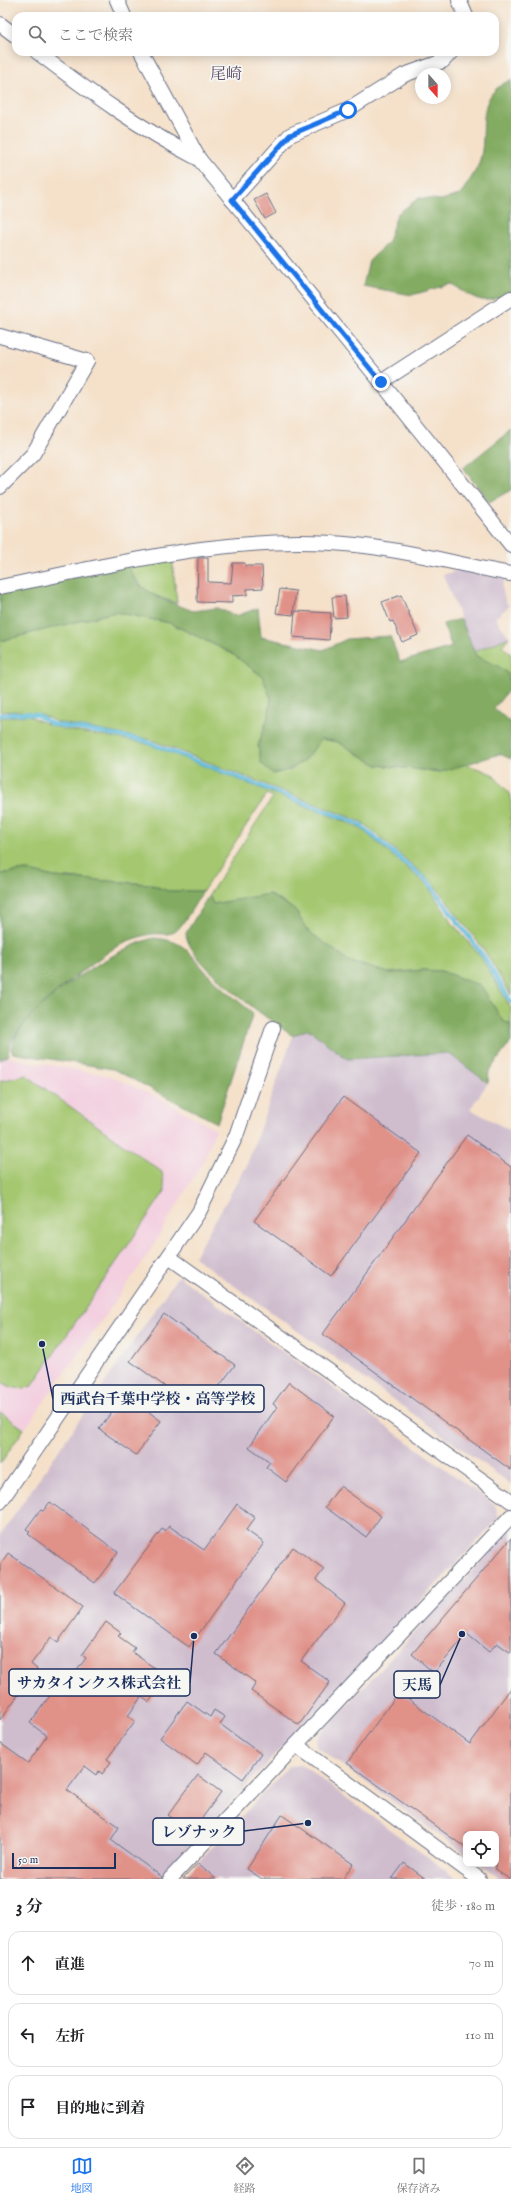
<!DOCTYPE html>
<html lang="ja">
<meta charset="utf-8">
<style>
:root{--surface:#fff;--page:#f6f6f6;--text:#202124;--muted:#757577;--line:#e0e0e0;--accent:#1a73e8}
body{margin:0;font-family:"IM FELL English","Noto Serif JP",serif;background:var(--page);color:var(--text)}
.controls{position:absolute;right:12px;bottom:12px;display:grid;overflow:hidden;border-radius:8px;box-shadow:0 2px 10px #0003}
.controls button{width:36px;height:36px;display:grid;place-items:center;padding:0;border:0;border-bottom:1px solid var(--line);background:var(--surface);color:var(--text);font:20px sans-serif}
.compass{position:absolute;left:415px;top:68px;width:36px;height:36px;border-radius:50%;background:var(--surface);box-shadow:0 2px 10px #0003;rotate:159deg}
.scale{position:absolute;left:12px;bottom:10px;width:104px;box-sizing:border-box;padding-left:4px;border:2px solid #1b2f5e;border-top:0;font-size:11px;line-height:14px;white-space:nowrap;color:#1b2f5e;-webkit-text-stroke:3px #f6f6f2;paint-order:stroke}
.stop{position:absolute;width:12px;height:12px;margin:-9px;border:3px solid #1a73e8;border-radius:50%;background:#fff}
.stop.end{background:#1a73e8;border-color:#fff;box-shadow:0 1px 4px #0008}
.list{margin:0;padding:0;list-style:none}
h2{display:flex;justify-content:space-between;align-items:center;height:52px;margin:0;padding:0 16px;font-size:17px}
h2 small{font-size:13px;font-weight:400;color:var(--muted)}
.list li{display:grid;grid-template-columns:26px 1fr auto;gap:12px;align-items:center;box-sizing:border-box;height:64px;margin:0 8px 8px;padding:0 8px;border:1px solid var(--line);border-radius:12px}
.list b{display:block;font-size:15px;white-space:nowrap}
.list em{font-size:13px;font-style:normal;color:var(--muted)}
.icon{flex:none;width:22px;height:22px;fill:none;stroke:currentColor;stroke-width:2;stroke-linecap:round;stroke-linejoin:round}
.map{position:relative;flex:none;width:511px;height:1879px;overflow:hidden}
.search{position:absolute;background:var(--surface);box-shadow:0 2px 10px #0003;left:12px;right:12px;top:12px;height:44px;display:flex;align-items:center;gap:10px;box-sizing:border-box;padding:0 14px;border-radius:12px;color:var(--muted);font-size:15px}
.sheet{height:268px;background:var(--surface)}
nav{display:flex;justify-content:space-around;align-items:center;box-sizing:border-box;height:56px;border-top:1px solid var(--line);background:var(--surface);font-size:11px;color:var(--muted)}
nav a{display:grid;justify-items:center;gap:2px}
nav .on{color:var(--accent)}
.map>svg:first-child{display:block}
.built{fill:#f3cfdf}
.industrial{fill:#cfbdce}
.green{fill:#a4c770;stroke:#607b67}
.forest{fill:#83ac62;stroke:#4f6e60}
.lines{fill:none;stroke-linecap:round;stroke-linejoin:round}
.stream{stroke:#62bfe0;stroke-width:4}
.building{fill:#e09188}
.minor-casing{stroke:#676d84;stroke-width:16}
.minor{stroke:#fff;stroke-width:14}
.route{stroke:#1a73e8;stroke-width:5}
.labels{text-anchor:middle;stroke-width:3.5;stroke-linejoin:round;paint-order:stroke}
.quarter-label{font-size:16px;fill:#60516d;stroke:#f6f6f2}
.leader{fill:none;stroke:#1b2f5e;stroke-width:1.5}
.callout-dot{fill:#1b2f5e;stroke:#f6f6f2;stroke-width:1.5}
.callout{fill:#f6f6f2;stroke:#1b2f5e;stroke-width:1.5}
.callout-label{font-size:15px;text-anchor:middle;font-weight:bold;fill:#1b2f5e}
</style>
<div class="map">
<svg width="511" height="1879" viewBox="0 0 511 1879">
<rect width="100%" height="100%" fill="#f6f6f2"/>
<filter id="ink" filterUnits="userSpaceOnUse"><feTurbulence type="fractalNoise" baseFrequency=".025" numOctaves="2"/><feDisplacementMap in="SourceGraphic" scale="8" xChannelSelector="R" yChannelSelector="G"/><feConvolveMatrix kernelMatrix="1 2 1 2 8 2 1 2 1" color-interpolation-filters="sRGB"/></filter>
<filter id="wash" filterUnits="userSpaceOnUse"><feTurbulence type="fractalNoise" baseFrequency=".012" numOctaves="4" result="noise"/><feDisplacementMap in="SourceGraphic" scale="16" xChannelSelector="R" yChannelSelector="G"/><feGaussianBlur stdDeviation="0.9" result="paint"/><feColorMatrix in="noise" values="0 0 0 0 0 0 0 0 0 0 0 0 0 0 0 0 0 1.4 0 .05"/><feComposite in="paint" operator="in"/></filter>
<g filter="url(#wash)">
<rect width="100%" height="100%" fill="#f5e1ca"/>
<path class="built" d="M 9,1055 L 14,1059 L 110,1076 L 149,1093 L 216,1129 L 204,1160 L 145,1259 L 0,1464 L 0,1060 Z"/>
<g class="industrial">
<path d="M 459,570 L 505,579 L 502,587 L 505,600 L 509,606 L 495,618 L 509,637 L 474,652 L 443,575 Z"/>
<path d="M 308,1029 L 347,1059 L 448,1053 L 488,1083 L 470,1109 L 511,1131 L 511,1484 L 194,1257 L 246,1167 L 293,1036 Z"/>
<path d="M 178,1276 L 495,1505 L 499,1518 L 158,1879 L 0,1879 L 0,1536 Z"/>
<path d="M 511,1530 L 511,1879 L 501,1879 L 480,1864 L 496,1864 L 496,1834 L 466,1834 L 466,1854 L 317,1747 L 316,1738 Z"/>
<path d="M 302,1765 L 457,1879 L 182,1879 L 289,1766 Z"/>
</g>
<g class="green">
<path d="M 172,557 L 177,603 C 150,595 141,590 127,565 Z"/>
<path d="M 115,612 L 170,623 L 231,653 L 262,676 L 271,698 L 269,714 L 258,746 L 289,771 L 308,758 L 320,739 L 338,742 L 377,765 L 440,772 L 466,764 L 492,774 L 511,795 L 511,995 L 484,950 L 432,882 L 362,822 L 151,740 L 56,722 C 38,711 21,710 0,712 L 0,641 Z"/>
<path d="M 509,637 L 502,646 L 511,654 L 511,684 C 504,660 483,667 474,652 Z"/>
<path d="M 28,715 C 65,737 113,733 153,746 L 359,827 L 427,885 L 453,924 L 481,957 L 511,1008 L 511,1025 L 503,1021 L 481,986 L 441,971 L 423,970 L 389,973 L 350,962 L 307,930 L 295,910 L 269,894 L 213,904 L 209,895 L 273,797 L 267,794 L 203,891 L 168,891 L 150,884 L 54,877 L 26,870 L 0,874 L 0,718 Z"/>
<path d="M 26,1075 L 162,1172 L 165,1191 L 32,1386 C 20,1391 10,1388 0,1381 L 0,1081 Z"/>
<path d="M 0,1412 L 24,1429 L 0,1464 Z"/>
</g>
<g class="forest">
<path d="M 511,80 L 511,291 C 482,308 477,299 451,284 L 412,295 L 363,286 L 369,261 L 388,242 L 397,214 L 419,198 L 441,200 L 460,195 C 466,185 475,174 479,163 C 490,132 471,96 511,80 Z"/>
<path d="M 511,430 L 511,490 L 489,502 L 463,468 Z"/>
<path d="M 127,565 L 138,584 L 157,597 L 193,611 L 217,608 L 236,616 L 258,608 L 261,637 L 323,650 L 347,639 L 390,636 L 400,662 L 452,647 L 443,624 L 461,619 L 476,656 L 498,666 L 508,674 L 511,687 L 494,708 L 511,723 L 511,759 L 500,754 L 440,772 L 377,765 L 338,742 L 321,739 C 306,760 298,769 273,774 L 261,763 L 258,746 L 269,714 L 271,698 L 262,676 L 231,653 L 170,623 L 115,612 L 0,641 L 0,593 Z"/>
<path d="M 26,870 L 54,877 L 148,884 L 168,891 L 203,891 C 198,899 182,927 176,931 C 169,936 160,933 152,934 C 144,935 133,939 125,942 C 105,951 0,1030 9,1055 L 0,1060 L 0,874 Z"/>
<path d="M 269,894 L 295,910 L 307,930 L 350,962 L 389,973 L 423,970 L 441,971 L 481,986 L 503,1021 L 511,1025 L 511,1042 L 489,1071 L 488,1083 L 448,1053 L 347,1059 L 308,1029 L 293,1036 C 268,1019 187,963 186,933 L 209,895 L 213,904 Z"/>
<path d="M 153,938 C 189,940 190,957 213,979 C 225,991 240,1002 253,1013 L 217,1123 L 113,1069 L 13,1053 L 11,1050 C 17,1009 114,949 153,938 Z"/>
</g>
<g class="lines">
<path class="stream" d="M 0,715 L 26,713 L 37,715 L 52,724 L 142,740 L 359,824 L 428,882 L 484,957 L 511,1002"/>
</g>
<g id="blocks">
<g class="building">
<path d="M 266,194 L 276,213 L 265,219 L 254,200 Z"/>
<path d="M 198,558 L 208,558 L 208,582 L 231,583 L 233,563 L 245,563 L 245,566 L 262,566 L 263,588 L 247,589 L 247,595 L 232,596 L 232,603 L 197,602 Z"/>
<path d="M 280,589 L 296,591 L 293,615 L 276,613 Z"/>
<path d="M 401,595 L 418,635 L 402,642 L 393,621 L 390,622 L 382,602 Z"/>
<path d="M 345,596 L 347,617 L 334,618 L 332,597 Z"/>
<path d="M 295,611 L 331,613 L 329,640 L 293,637 Z"/>
<path d="M 343,1097 L 421,1153 L 331,1276 L 254,1221 Z"/>
<path d="M 467,1135 L 511,1167 L 511,1470 L 323,1334 Z"/>
<path d="M 164,1314 L 235,1365 L 200,1412 L 130,1361 Z"/>
<path d="M 289,1382 L 334,1416 L 286,1482 L 266,1467 L 270,1462 L 249,1447 L 277,1407 L 273,1404 Z"/>
<path d="M 125,1394 L 161,1421 L 136,1455 L 99,1429 Z"/>
<path d="M 340,1486 L 381,1516 L 366,1537 L 325,1507 Z"/>
<path d="M 50,1502 L 118,1552 L 95,1583 L 28,1534 L 30,1532 L 26,1529 L 40,1510 L 43,1511 Z"/>
<path d="M 237,1504 L 255,1518 L 246,1530 L 264,1543 L 189,1647 L 114,1593 L 162,1529 L 165,1531 L 169,1526 L 204,1550 Z"/>
<path d="M 511,1538 L 511,1653 L 497,1643 L 489,1652 L 467,1634 L 434,1673 L 412,1654 Z"/>
<path d="M 293,1547 L 324,1569 L 316,1580 L 345,1603 L 301,1661 L 330,1682 L 299,1725 L 251,1691 L 256,1683 L 216,1654 Z"/>
<path d="M 8,1553 L 83,1607 L 58,1642 L 51,1637 L 31,1664 L 37,1669 L 0,1720 L 0,1565 Z"/>
<path d="M 106,1622 L 121,1633 L 118,1636 L 135,1648 L 132,1652 L 167,1677 L 149,1702 L 141,1697 L 128,1716 L 135,1721 L 107,1759 L 111,1762 L 102,1774 L 99,1771 L 97,1775 L 85,1766 L 67,1790 L 119,1827 L 111,1840 L 162,1877 L 162,1879 L 0,1879 L 0,1743 L 28,1763 L 47,1736 L 30,1723 L 67,1672 L 73,1676 L 86,1658 L 82,1655 Z"/>
<path d="M 511,1688 L 511,1879 L 509,1879 L 496,1870 L 496,1834 L 466,1834 L 466,1848 L 347,1763 L 399,1692 L 470,1744 Z"/>
<path d="M 187,1701 L 210,1717 L 214,1710 L 225,1717 L 220,1724 L 261,1754 L 243,1779 L 206,1752 L 197,1765 L 160,1738 Z"/>
<path d="M 198,1775 L 221,1792 L 192,1832 L 168,1815 Z"/>
<path d="M 282,1815 L 353,1864 L 343,1879 L 262,1879 L 247,1869 Z"/>
<path d="M 198,1863 L 216,1879 L 183,1879 Z"/>
<path d="M 404,1863 L 426,1879 L 392,1879 Z"/>
</g>
</g>
</g>
<g filter="url(#ink)">
<use href="#blocks" fill-opacity="0" stroke="#676d84" stroke-width="1"/>
<g class="lines">
<g class="minor-casing">
<g id="minor">
<path d="M 117,0 L 124,16"/>
<path d="M 459,0 L 466,16"/>
<path d="M 0,24 L 16,36"/>
<path d="M 37,52 C 91,93 139,128 199,159 L 381,382 L 511,545"/>
<path d="M 141,52 L 199,159"/>
<path d="M 232,200 L 290,135 L 348,110 L 404,75 L 443,61 L 451,52"/>
<path d="M 0,336 L 87,361 L 33,454 L 0,487"/>
<path d="M 381,382 L 511,298"/>
<path d="M 0,587 C 117,564 236,532 356,545 C 408,550 460,565 511,574"/>
<path d="M 169,1257 L 511,1501"/>
<path d="M 0,1502 L 199,1212 L 236,1136 L 273,1028"/>
<path d="M 296,1745 L 479,1879"/>
<path d="M 170,1879 L 511,1516"/>
</g>
</g>
<use href="#minor" class="minor"/>
</g>
</g>
<g class="lines" filter="url(#ink)">
<path class="route" d="M 348,110 L 290,135 L 232,200 L 381,382"/>
</g>
<g class="labels">
<g class="quarter-label">
<text x="226" y="79">尾崎</text>
</g>
</g>
<path class="leader" d="M42 1344L53 1399M194 1636L190 1683M462 1634L440 1685M308 1823L244 1831"/>
<g class="callout-dot">
<circle cx="42" cy="1344" r="4"/>
<circle cx="194" cy="1636" r="4"/>
<circle cx="462" cy="1634" r="4"/>
<circle cx="308" cy="1823" r="4"/>
</g>
<g class="callout">
<rect x="53" y="1385" width="211" height="27" rx="4"/>
<rect x="9" y="1669" width="181" height="27" rx="4"/>
<rect x="394" y="1671" width="46" height="27" rx="4"/>
<rect x="153" y="1818" width="91" height="27" rx="4"/>
</g>
<g class="callout-label">
<text x="158" y="1404">西武台千葉中学校・高等学校</text>
<text x="99" y="1688">サカタインクス株式会社</text>
<text x="417" y="1690">天馬</text>
<text x="199" y="1837">レゾナック</text>
</g>
</svg>
<div class="controls">
<button><svg class="icon" aria-label="locate" viewBox="0 0 24 24"><circle cx="12" cy="12" r="6"/><path d="M12 2v4M12 18v4M2 12h4M18 12h4"/></svg></button>
</div>
<svg class="compass" viewBox="-18 -18 36 36"><path d="M0-13l5 13h-10z" fill="#e53935"/><path d="M0 13l5-13h-10z" fill="#757577"/></svg>
<div class="scale">50 m</div>
<div class="stop" style="left:348px;top:110px"></div>
<div class="stop end" style="left:381px;top:382px"></div>
<div class="search"><svg class="icon" aria-label="search" viewBox="0 0 24 24"><circle cx="10" cy="10" r="6"/><path d="M15 15l6 6"/></svg>ここで検索</div>
</div>
<section class="sheet">
<h2>3 分<small>徒歩 · 180 m</small></h2>
<ul class="list">
<li><svg class="icon" aria-label="ahead" viewBox="0 0 24 24"><path d="M12 20V5M6 11l6-6 6 6"/></svg><div><b>直進</b></div><em>70 m</em></li>
<li><svg class="icon" aria-label="left" viewBox="0 0 24 24"><path d="M17 20v-9H6M10 6l-5 5 5 5"/></svg><div><b>左折</b></div><em>110 m</em></li>
<li><svg class="icon" aria-label="arrive" viewBox="0 0 24 24"><path d="M6 21V4h12l-3 4 3 4H6"/></svg><div><b>目的地に到着</b></div></li>
</ul>
</section>
<nav>
<a class="on"><svg class="icon" aria-label="map" viewBox="0 0 24 24"><path d="M3 6l6-2 6 2 6-2v14l-6 2-6-2-6 2zM9 4v14M15 6v14"/></svg>地図</a>
<a><svg class="icon" aria-label="directions" viewBox="0 0 24 24"><path d="M12 3l9 9-9 9-9-9zM9 14v-3h6M13 9l2 2-2 2"/></svg>経路</a>
<a><svg class="icon" aria-label="saved" viewBox="0 0 24 24"><path d="M7 4h10v16l-5-4-5 4z"/></svg>保存済み</a>
</nav>
